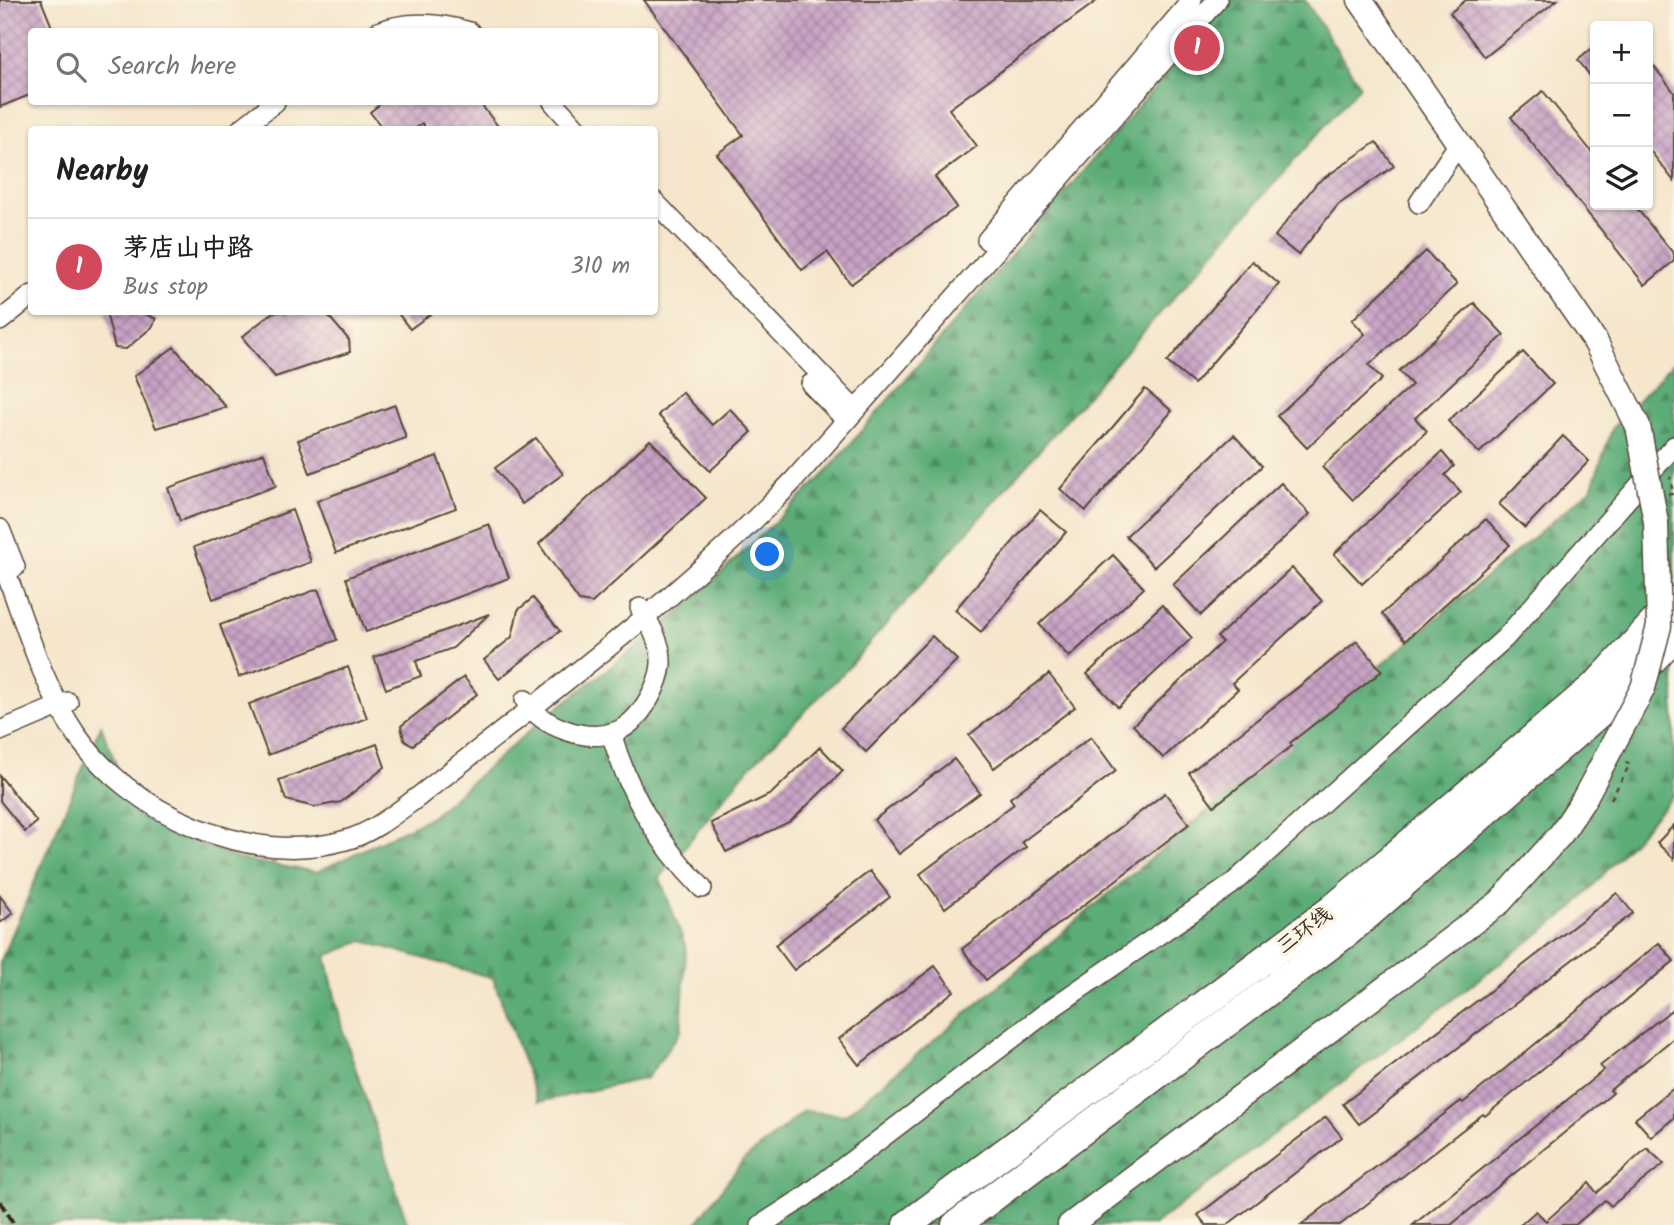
<!DOCTYPE html>
<meta charset="utf-8">
<style>
:root{--surface:#fff;--page:#f2f2f2;--text:#202124;--muted:#757577;--line:#e0e0e0;--accent:#d1495b}
body{margin:0;font-family:Kalam,"LXGW WenKai TC",sans-serif;background:var(--page);color:var(--text)}
.controls{position:absolute;right:21px;top:21px;display:grid;overflow:hidden;border-radius:7px;box-shadow:0 2px 5px #0004}
.controls button{width:63px;height:63px;display:grid;place-items:center;padding:0;border:0;border-bottom:2px solid var(--line);background:var(--surface);color:var(--text);font:35px sans-serif}
.you{position:absolute;left:768px;top:555px;width:24px;height:24px;margin:-18px;border:5px solid #fff;border-radius:50%;background:#1a73e8;box-shadow:0 0 0 10px #1a73e833}
.badge{display:grid;place-items:center;width:46px;height:46px;border-radius:50%;background:var(--accent);color:#fff;font-size:23px;font-weight:700}
.pin{position:absolute;translate:-50% -50%;border:4px solid #fff;box-shadow:0 2px 7px #0006}
.list{margin:0;padding:0;list-style:none}
h2{display:flex;justify-content:space-between;align-items:center;height:91px;margin:0;padding:0 28px;font-size:30px}
h2 small{font-size:23px;font-weight:400;color:var(--muted)}
.list li{display:grid;grid-template-columns:46px 1fr auto;gap:21px;align-items:center;box-sizing:border-box;height:98px;padding:0 28px;border-top:2px solid var(--line)}
.list b{display:block;font-size:26px;white-space:nowrap}
.list p{margin:0;font-size:23px;white-space:nowrap;color:var(--muted)}
.list em{font-size:23px;font-style:normal;color:var(--muted)}
.icon{flex:none;width:38px;height:38px;fill:none;stroke:currentColor;stroke-width:2;stroke-linecap:round;stroke-linejoin:round}
.map{position:relative;flex:none;width:1674px;height:1225px;overflow:hidden}
.search{position:absolute;background:var(--surface);box-shadow:0 2px 5px #0004;left:28px;top:28px;width:630px;height:77px;display:flex;align-items:center;gap:18px;box-sizing:border-box;padding:0 24px;border-radius:7px;color:var(--muted);font-size:26px}
.panel{position:absolute;background:var(--surface);box-shadow:0 2px 5px #0004;left:28px;top:126px;width:630px;height:189px;border-radius:7px}
.map>svg:first-child{display:block}
.forest{fill:url(#forest-firs);stroke:#4c6b4b;stroke-width:2}
.building{fill:url(#building-cross-hatch)}
.lines{fill:none;stroke-linecap:round;stroke-linejoin:round}
.minor-casing{stroke:#574638;stroke-width:22}
.major-casing{stroke:#574638;stroke-width:27}
.highway-casing{stroke:#574638;stroke-width:31}
.path{stroke:#574638;stroke-width:2.5;stroke-dasharray:5 5;stroke-linecap:butt}
.minor{stroke:#fff;stroke-width:19}
.major{stroke:#fff;stroke-width:24}
.highway{stroke:#fff;stroke-width:28}
.rail{stroke:#3b2a1e;stroke-width:4.5;stroke-dasharray:10 5;stroke-linecap:butt}
.major-bridge-casing{stroke:#574638;stroke-width:27;stroke-linecap:butt}
.major-bridge{stroke:#fff;stroke-width:24}
.labels{text-anchor:middle;stroke-width:7;stroke-linejoin:round;paint-order:stroke}
.street-label{font-size:21px;fill:#3b2a1e;stroke:#fcf5e5}
</style>
<div class="map">
<svg width="1674" height="1225" viewBox="0 0 1674 1225">
<defs>
<pattern id="forest-firs" width="22" height="20" patternUnits="userSpaceOnUse" patternTransform="scale(1.75)"><rect width="22" height="20" fill="#5cac78"/><path d="M5 1l3.5 6h-7zM16 11l3.5 6h-7z" fill="#4d8c62"/></pattern>
<pattern id="building-cross-hatch" width="8" height="8" patternUnits="userSpaceOnUse" patternTransform="scale(1.75)"><rect width="8" height="8" fill="#c7a2c5"/><path d="M0 0l8 8M0 8l8-8" fill="none" stroke="#a3849f"/></pattern>
</defs>
<rect width="100%" height="100%" fill="#fcf5e5"/>
<filter id="ink" filterUnits="userSpaceOnUse"><feTurbulence type="fractalNoise" baseFrequency=".0143" numOctaves="2"/><feDisplacementMap in="SourceGraphic" scale="14" xChannelSelector="R" yChannelSelector="G"/><feConvolveMatrix kernelMatrix="1 2 1 2 8 2 1 2 1" color-interpolation-filters="sRGB"/></filter>
<filter id="wash" filterUnits="userSpaceOnUse"><feTurbulence type="fractalNoise" baseFrequency=".00686" numOctaves="4" result="noise"/><feDisplacementMap in="SourceGraphic" scale="28" xChannelSelector="R" yChannelSelector="G"/><feGaussianBlur stdDeviation="1.57" result="paint"/><feColorMatrix in="noise" values="0 0 0 0 0 0 0 0 0 0 0 0 0 0 0 0 0 1.4 0 .05"/><feComposite in="paint" operator="in"/></filter>
<g filter="url(#wash)">
<rect width="100%" height="100%" fill="#f5e6cc"/>
<g class="forest">
<path d="M 1229,0 L 1305,0 L 1360,86 L 844,672 L 744,773 L 660,878 L 686,948 L 681,1031 L 647,1078 L 538,1102 L 493,978 L 363,941 L 326,956 L 342,1028 L 408,1225 L 0,1225 L 0,963 L 101,725 L 135,815 L 237,859 L 317,872 L 431,817 L 536,725 L 679,613 L 824,475 Z"/>
<path d="M 1674,362 L 1674,795 L 1573,908 L 1154,1225 L 695,1225 L 743,1161 L 804,1111 L 845,1115 L 1591,489 L 1613,427 Z"/>
</g>
<g id="blocks">
<g class="building">
<path d="M 0,0 L 41,0 L 54,32 L 32,32 L 32,94 L 0,107 Z"/>
<path d="M 644,0 L 1098,0 L 949,109 L 977,146 L 935,177 L 957,207 L 851,284 L 827,252 L 802,270 L 717,154 L 743,135 Z"/>
<path d="M 1466,0 L 1557,0 L 1485,57 L 1450,13 Z"/>
<path d="M 1595,46 L 1595,82 L 1578,60 Z"/>
<path d="M 1648,59 L 1674,92 L 1674,181 L 1648,148 Z"/>
<path d="M 1543,91 L 1595,156 L 1595,205 L 1634,205 L 1674,254 L 1674,261 L 1645,285 L 1511,117 Z"/>
<path d="M 383,102 L 479,102 L 501,130 L 427,130 L 422,123 L 414,130 L 384,130 L 370,112 Z"/>
<path d="M 1376,142 L 1394,166 L 1338,205 L 1298,255 L 1275,236 L 1317,183 Z"/>
<path d="M 1426,251 L 1457,284 L 1369,365 L 1382,379 L 1307,448 L 1277,416 L 1365,334 L 1352,320 Z"/>
<path d="M 1252,261 L 1279,284 L 1194,384 L 1167,362 Z"/>
<path d="M 1474,303 L 1504,335 L 1415,418 L 1427,431 L 1353,500 L 1322,467 L 1412,385 L 1399,371 Z"/>
<path d="M 106,312 L 141,312 L 156,319 L 152,327 L 126,349 L 115,348 Z"/>
<path d="M 273,312 L 325,312 L 349,340 L 350,352 L 275,377 L 242,337 Z"/>
<path d="M 397,312 L 433,312 L 410,329 Z"/>
<path d="M 174,347 L 226,407 L 156,428 L 134,376 Z"/>
<path d="M 1523,352 L 1553,384 L 1479,453 L 1448,421 Z"/>
<path d="M 1145,389 L 1172,411 L 1086,511 L 1060,489 Z"/>
<path d="M 682,392 L 712,425 L 730,409 L 752,432 L 710,471 L 658,415 Z"/>
<path d="M 395,405 L 406,438 L 310,473 L 298,440 Z"/>
<path d="M 1234,435 L 1262,466 L 1154,567 L 1126,536 Z"/>
<path d="M 1563,436 L 1589,461 L 1525,528 L 1499,504 Z"/>
<path d="M 536,438 L 563,474 L 522,504 L 495,468 Z"/>
<path d="M 650,440 L 706,498 L 592,603 L 579,601 L 539,544 Z"/>
<path d="M 1442,452 L 1454,466 L 1445,475 L 1461,492 L 1362,584 L 1334,554 Z"/>
<path d="M 264,453 L 276,486 L 180,521 L 168,488 Z"/>
<path d="M 437,456 L 456,508 L 336,553 L 317,501 Z"/>
<path d="M 1281,483 L 1310,514 L 1201,615 L 1173,585 Z"/>
<path d="M 292,510 L 311,562 L 213,599 L 194,547 Z"/>
<path d="M 1040,510 L 1066,532 L 981,632 L 955,610 Z"/>
<path d="M 1486,519 L 1510,545 L 1406,640 L 1382,614 Z"/>
<path d="M 489,524 L 509,578 L 366,632 L 346,578 Z"/>
<path d="M 1113,555 L 1144,588 L 1069,657 L 1039,624 Z"/>
<path d="M 1292,568 L 1322,601 L 1232,683 L 1238,689 L 1163,758 L 1133,725 L 1222,642 L 1217,637 Z"/>
<path d="M 318,589 L 337,640 L 239,677 L 220,625 Z"/>
<path d="M 533,598 L 560,631 L 499,679 L 484,660 L 512,637 L 518,610 Z"/>
<path d="M 1162,605 L 1192,638 L 1118,707 L 1087,674 Z"/>
<path d="M 489,614 L 453,648 L 416,661 L 421,676 L 386,689 L 374,657 Z"/>
<path d="M 932,636 L 957,660 L 866,752 L 841,728 Z"/>
<path d="M 1357,641 L 1382,671 L 1290,743 L 1292,746 L 1214,806 L 1189,773 Z"/>
<path d="M 348,667 L 367,718 L 268,755 L 249,704 Z"/>
<path d="M 1049,674 L 1075,707 L 994,768 L 969,735 Z"/>
<path d="M 464,677 L 477,694 L 413,745 L 404,740 L 401,726 Z"/>
<path d="M 1091,737 L 1116,771 L 1022,842 L 1026,847 L 945,908 L 920,874 L 1014,804 L 1010,798 Z"/>
<path d="M 377,744 L 385,767 L 341,802 L 315,807 L 286,800 L 279,780 Z"/>
<path d="M 820,747 L 843,771 L 791,821 L 726,852 L 711,823 L 771,794 Z"/>
<path d="M 954,759 L 980,793 L 899,854 L 874,820 Z"/>
<path d="M 0,776 L 37,822 L 25,832 L 0,801 Z"/>
<path d="M 1165,793 L 1189,824 L 986,980 L 962,949 Z"/>
<path d="M 1674,825 L 1674,859 L 1657,843 Z"/>
<path d="M 870,871 L 890,897 L 794,970 L 775,945 Z"/>
<path d="M 1617,893 L 1633,913 L 1359,1124 L 1343,1104 Z"/>
<path d="M 0,896 L 13,913 L 0,923 Z"/>
<path d="M 1659,943 L 1674,961 L 1485,1116 L 1483,1114 L 1340,1225 L 1301,1225 L 1461,1101 L 1463,1103 Z"/>
<path d="M 935,966 L 954,991 L 859,1065 L 839,1039 Z"/>
<path d="M 1674,1008 L 1674,1038 L 1610,1090 L 1613,1093 L 1451,1225 L 1413,1225 L 1604,1070 L 1600,1066 Z"/>
<path d="M 1674,1088 L 1674,1118 L 1651,1137 L 1635,1119 Z"/>
<path d="M 1326,1117 L 1342,1137 L 1227,1225 L 1206,1225 L 1198,1215 Z"/>
<path d="M 1647,1148 L 1664,1164 L 1611,1206 L 1605,1200 L 1575,1225 L 1520,1225 L 1536,1211 L 1546,1221 L 1589,1183 L 1597,1193 Z"/>
</g>
</g>
</g>
<g filter="url(#ink)">
<use href="#blocks" fill-opacity="0" stroke="#574638" stroke-width="2"/>
<g class="lines">
<g class="minor-casing">
<g id="minor">
<path d="M 378,32 C 408,20 439,23 470,32"/>
<path d="M 553,102 L 578,130"/>
<path d="M 240,130 L 275,102"/>
<path d="M 654,201 L 855,410"/>
<path d="M 1419,203 L 1458,145"/>
<path d="M 987,240 L 1192,0"/>
<path d="M 0,321 L 32,295"/>
<path d="M 811,384 L 846,420"/>
<path d="M 0,529 L 15,567"/>
<path d="M 0,557 C 23,615 40,681 75,733 C 130,813 250,868 346,840 C 372,833 396,813 418,797 C 547,695 679,599 793,481 L 1217,0"/>
<path d="M 525,700 C 541,726 585,743 615,732 C 634,725 646,706 654,689 C 658,680 662,668 661,658 C 660,641 649,622 640,608"/>
<path d="M 0,731 L 68,702"/>
<path d="M 611,733 C 629,794 657,842 702,888"/>
<path d="M 761,1225 L 803,1198 L 1052,1008 L 1231,885 L 1505,638 L 1674,446"/>
</g>
</g>
<g class="major-casing">
<g id="major">
<path d="M 1360,0 L 1595,341"/>
<path d="M 1070,1225 L 1500,902 L 1561,834 L 1584,799"/>
</g>
</g>
<g class="highway-casing">
<g id="highway">
<path d="M 907,1225 L 1331,910 L 1598,683 L 1674,601"/>
<path d="M 956,1225 L 1349,931 L 1613,701 L 1674,637"/>
</g>
</g>
<g class="path">
<path d="M 1668,494 L 1673,494 L 1670,477"/>
<path d="M 1611,799 L 1630,764 L 1624,762"/>
</g>
<use href="#minor" class="minor"/>
<use href="#major" class="major"/>
<use href="#highway" class="highway"/>
<path class="rail" d="M 0,1201 L 14,1225"/>
<g class="major-bridge-casing">
<path id="major-bridge" d="M 1584,799 L 1643,688 L 1659,626 L 1656,522 L 1638,426 L 1595,341"/>
</g>
<use href="#major-bridge" class="major-bridge"/>
</g>
</g>
<g class="labels">
<g class="street-label">
<text transform="translate(1304 930) rotate(-37)" y="7">三环线</text>
</g>
</g>
</svg>
<div class="controls">
<button>+</button>
<button>−</button>
<button><svg class="icon" aria-label="layers" viewBox="0 0 24 24"><path d="M12 4l9 5-9 5-9-5zM3 14l9 5 9-5"/></svg></button>
</div>
<div class="you"></div>
<div class="pin badge" style="left:1197px;top:48px">1</div>
<div class="search"><svg class="icon" aria-label="search" viewBox="0 0 24 24"><circle cx="10" cy="10" r="6"/><path d="M15 15l6 6"/></svg>Search here</div>
<section class="panel">
<h2>Nearby<small></small></h2>
<ul class="list">
<li><span class="badge">1</span><div><b>茅店山中路</b><p>Bus stop</p></div><em>310 m</em></li>
</ul>
</section>
</div>
